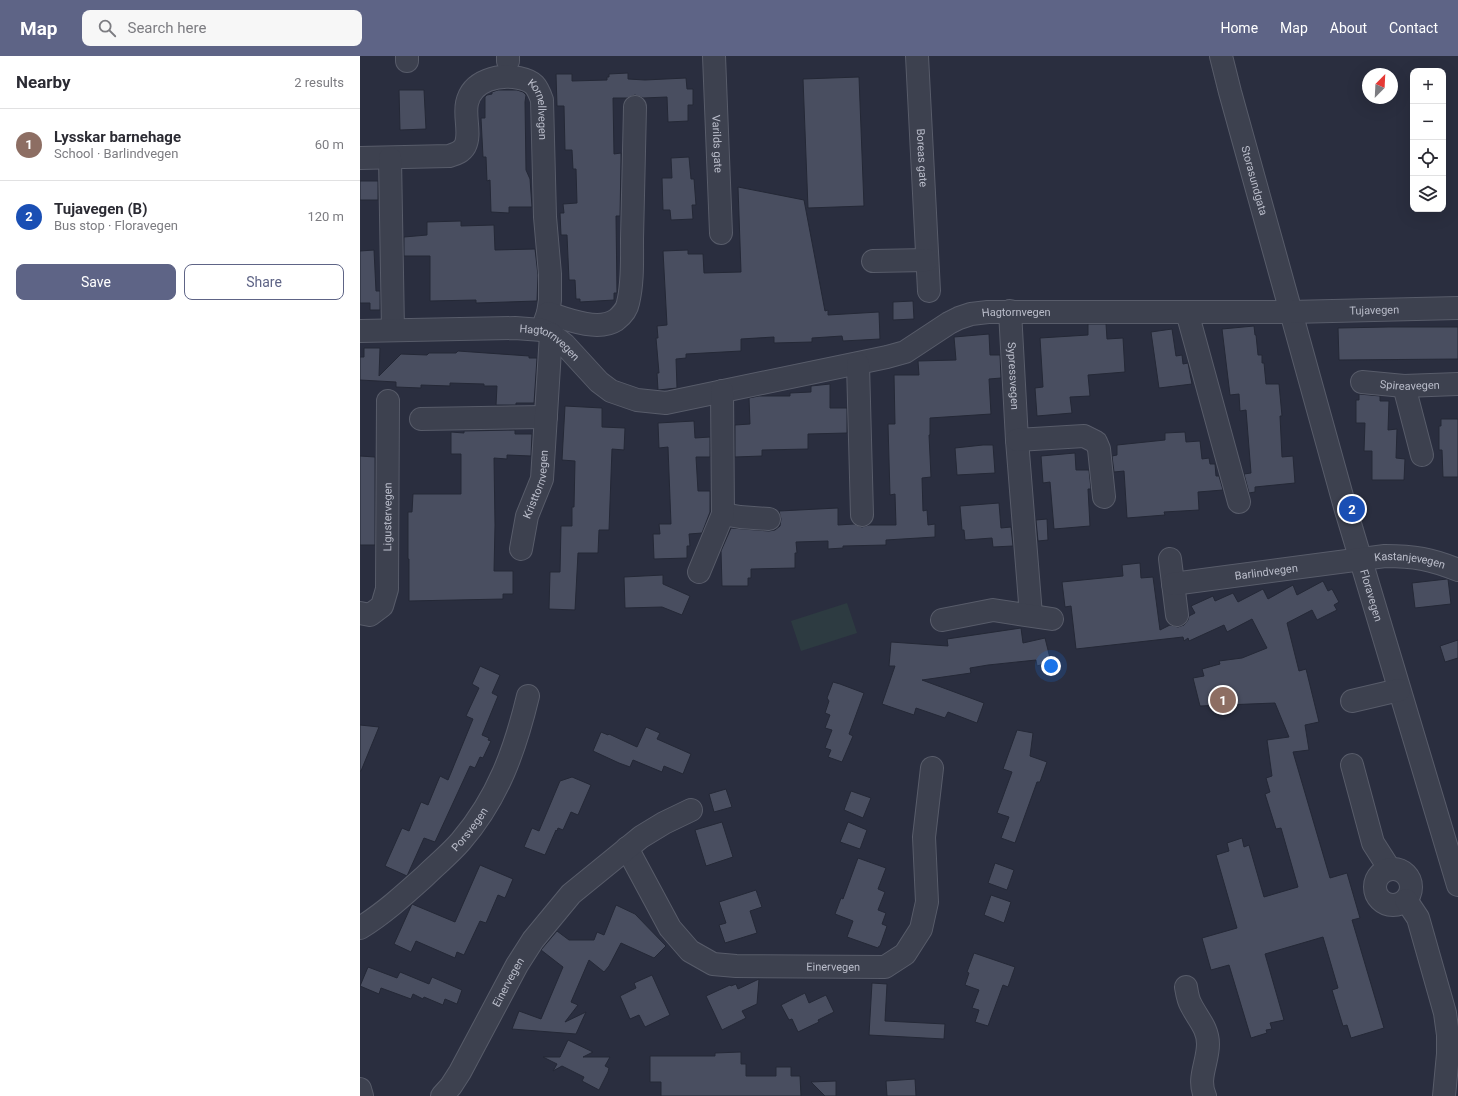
<!DOCTYPE html>
<meta charset="utf-8">
<style>
:root{--surface:#fff;--page:#f7f7f7;--text:#2b2b33;--muted:#7c7c81;--line:#e1e1e2;--accent:#5e6486}
body{margin:0;font-family:Roboto,sans-serif;background:var(--page);color:var(--text)}
.controls{position:absolute;right:12px;top:12px;display:grid;overflow:hidden;border-radius:8px;box-shadow:0 4px 16px #0002}
.controls button{width:36px;height:36px;display:grid;place-items:center;padding:0;border:0;border-bottom:1px solid var(--line);background:var(--surface);color:var(--text);font:20px sans-serif}
.compass{position:absolute;left:1002px;top:12px;width:36px;height:36px;border-radius:50%;background:var(--surface);box-shadow:0 4px 16px #0002;rotate:24deg}
.you{position:absolute;left:691px;top:610px;width:14px;height:14px;margin:-10px;border:3px solid #fff;border-radius:50%;background:#1a73e8;box-shadow:0 0 0 6px #1a73e833}
.badge{display:grid;place-items:center;width:26px;height:26px;border-radius:50%;background:var(--accent);color:#fff;font-size:13px;font-weight:700}
.pin{position:absolute;translate:-50% -50%;border:2px solid #fff;box-shadow:0 1px 4px #0006}
.list{margin:0;padding:0;list-style:none}
h2{display:flex;justify-content:space-between;align-items:center;height:52px;margin:0;padding:0 16px;font-size:17px}
h2 small{font-size:13px;font-weight:400;color:var(--muted)}
.list li{display:grid;grid-template-columns:26px 1fr auto;gap:12px;align-items:center;box-sizing:border-box;height:72px;padding:0 16px;border-top:1px solid var(--line)}
.list b{display:block;font-size:15px;white-space:nowrap}
.list p{margin:0;font-size:13px;white-space:nowrap;color:var(--muted)}
.list em{font-size:13px;font-style:normal;color:var(--muted)}
.actions{display:flex;gap:8px;padding:12px 16px}
.actions a{flex:1;padding:9px 0;border:1px solid var(--accent);border-radius:8px;text-align:center;font-size:14px;color:var(--accent)}
.actions .main{background:var(--accent);color:#fff}
.icon{flex:none;width:22px;height:22px;fill:none;stroke:currentColor;stroke-width:2;stroke-linecap:round;stroke-linejoin:round}
.map{position:relative;flex:none;width:1098px;height:1040px;overflow:hidden}
header{display:flex;align-items:center;gap:24px;box-sizing:border-box;height:56px;padding:0 20px;background:var(--accent);color:#fff}
header strong{font-size:19px}
nav{display:flex;gap:22px;margin-inline-start:auto;font-size:14px}
.search{width:280px;height:36px;background:var(--page);display:flex;align-items:center;gap:10px;box-sizing:border-box;padding:0 14px;border-radius:8px;color:var(--muted);font-size:15px}
main{display:flex}
aside{flex:1;background:var(--surface)}
.map>svg:first-child{display:block}
.green{fill:#2d3b41}
.building{fill:#494e60;stroke:#242836}
.lines{fill:none;stroke-linecap:round;stroke-linejoin:round}
.minor-casing{stroke:#585c6a;stroke-width:24}
.minor{stroke:#3d414f;stroke-width:22}
.labels{text-anchor:middle;stroke-width:3;stroke-linejoin:round;paint-order:stroke}
.street-label{font-size:11px;fill:#babdca;stroke:#222635}
</style>
<header>
<strong>Map</strong>
<div class="search"><svg class="icon" aria-label="search" viewBox="0 0 24 24"><circle cx="10" cy="10" r="6"/><path d="M15 15l6 6"/></svg>Search here</div>
<nav><a>Home</a><a>Map</a><a>About</a><a>Contact</a></nav>
</header>
<main>
<aside>
<h2>Nearby<small>2 results</small></h2>
<ul class="list">
<li><span class="badge" style="background:#8d6e63">1</span><div><b>Lysskar barnehage</b><p>School · Barlindvegen</p></div><em>60 m</em></li>
<li><span class="badge" style="background:#1a4fb4">2</span><div><b>Tujavegen (B)</b><p>Bus stop · Floravegen</p></div><em>120 m</em></li>
</ul>
<div class="actions"><a class="main">Save</a><a>Share</a></div>
</aside>
<div class="map">
<svg width="1098" height="1040" viewBox="0 0 1098 1040">
<rect width="100%" height="100%" fill="#2a2e3f"/>
<path class="green" d="M 487,547 L 497,577 L 441,595 L 431,565 Z"/>
<g class="building">
<path d="M 268,17 L 268,23 L 285,24 L 326,22 L 327,33 L 333,33 L 333,49 L 328,49 L 328,65 L 308,66 L 307,41 L 283,42 L 275,39 L 267,42 L 253,42 L 254,98 L 261,97 L 261,105 L 260,160 L 256,160 L 257,237 L 254,237 L 254,244 L 220,246 L 220,243 L 216,243 L 215,224 L 209,224 L 207,179 L 201,179 L 200,157 L 204,157 L 203,148 L 217,147 L 216,113 L 213,113 L 212,94 L 205,94 L 204,50 L 197,50 L 196,18 L 212,18 L 212,25 L 247,24 L 247,21 L 249,21 L 249,18 Z"/>
<path d="M 499,21 L 504,150 L 448,152 L 443,23 Z"/>
<path d="M 39,34 L 64,34 L 66,73 L 40,74 Z"/>
<path d="M 138,34 L 157,34 L 163,36 L 166,39 L 165,46 L 166,114 L 170,123 L 172,151 L 149,151 L 149,157 L 131,156 L 130,124 L 127,125 L 126,101 L 123,101 L 121,62 L 125,62 L 125,41 L 127,39 L 132,38 L 132,36 Z"/>
<path d="M 329,101 L 331,123 L 334,123 L 336,149 L 332,149 L 333,163 L 311,164 L 310,154 L 303,154 L 302,122 L 312,122 L 311,102 Z"/>
<rect x="0" y="125" width="18" height="19"/>
<path d="M 378,131 L 444,144 L 465,255 L 468,254 L 468,259 L 519,256 L 520,283 L 483,285 L 482,280 L 452,282 L 452,286 L 414,287 L 414,281 L 381,283 L 381,295 L 326,298 L 326,302 L 316,303 L 317,332 L 298,334 L 297,317 L 299,317 L 296,282 L 298,282 L 297,270 L 307,269 L 303,195 L 328,194 L 328,198 L 343,198 L 344,217 L 381,216 Z"/>
<path d="M 101,165 L 101,170 L 134,169 L 135,194 L 175,193 L 178,219 L 177,245 L 116,247 L 116,244 L 70,245 L 70,200 L 44,200 L 44,181 L 67,179 L 67,166 Z"/>
<path d="M 14,194 L 16,235 L 20,235 L 20,254 L 10,254 L 10,247 L 0,247 L 0,195 Z"/>
<path d="M 553,245 L 554,263 L 533,264 L 533,246 Z"/>
<path d="M 728,268 L 746,268 L 747,283 L 763,282 L 765,316 L 728,319 L 730,340 L 710,341 L 712,357 L 677,360 L 675,332 L 683,331 L 680,282 L 728,279 Z"/>
<path d="M 894,270 L 895,279 L 896,279 L 898,299 L 902,299 L 902,307 L 904,307 L 906,328 L 919,328 L 922,360 L 920,360 L 922,401 L 933,400 L 935,427 L 895,431 L 895,436 L 889,437 L 884,418 L 891,417 L 886,354 L 880,355 L 879,338 L 870,339 L 862,273 Z"/>
<path d="M 1028,271 L 1098,271 L 1098,303 L 979,304 L 978,272 Z"/>
<path d="M 812,273 L 816,300 L 822,299 L 823,308 L 828,307 L 832,328 L 799,332 L 791,276 Z"/>
<path d="M 629,278 L 630,299 L 640,299 L 641,322 L 629,323 L 631,358 L 570,362 L 570,379 L 569,379 L 571,421 L 562,422 L 563,455 L 567,454 L 568,469 L 575,468 L 575,481 L 526,484 L 526,489 L 483,490 L 483,492 L 468,493 L 468,485 L 436,486 L 437,497 L 435,497 L 435,512 L 391,513 L 391,522 L 388,522 L 388,530 L 362,530 L 361,495 L 371,472 L 409,475 L 415,474 L 420,470 L 421,463 L 419,455 L 478,452 L 478,469 L 494,468 L 502,471 L 509,469 L 536,469 L 535,438 L 530,439 L 528,368 L 535,368 L 534,319 L 559,319 L 558,305 L 596,304 L 594,281 Z"/>
<path d="M 4,292 L 20,292 L 19,320 L 41,298 L 67,299 L 69,297 L 96,297 L 98,295 L 169,300 L 169,302 L 177,302 L 174,347 L 156,347 L 156,349 L 136,349 L 137,330 L 124,330 L 124,328 L 90,327 L 90,330 L 61,329 L 61,332 L 36,331 L 36,326 L 0,324 L 0,301 L 4,301 Z"/>
<path d="M 470,328 L 470,352 L 487,352 L 487,377 L 448,378 L 448,393 L 402,394 L 402,400 L 375,401 L 375,369 L 390,368 L 389,342 L 399,340 L 430,340 L 430,337 L 451,336 L 451,330 Z"/>
<path d="M 999,338 L 1020,340 L 1020,345 L 1029,345 L 1028,374 L 1037,373 L 1036,402 L 1045,403 L 1044,424 L 1012,424 L 1012,395 L 1004,395 L 1005,367 L 996,367 L 996,344 L 999,344 Z"/>
<path d="M 205,350 L 242,352 L 242,371 L 265,372 L 264,394 L 252,393 L 249,474 L 239,474 L 238,497 L 218,497 L 215,554 L 189,553 L 190,516 L 200,516 L 201,470 L 212,470 L 212,451 L 214,451 L 215,405 L 202,404 Z"/>
<path d="M 1081,363 L 1098,363 L 1098,421 L 1083,421 L 1082,394 L 1079,394 L 1079,370 L 1081,370 Z"/>
<path d="M 334,365 L 335,382 L 350,381 L 350,401 L 336,401 L 338,435 L 350,435 L 350,456 L 342,477 L 329,478 L 330,490 L 327,490 L 327,502 L 294,503 L 293,478 L 300,478 L 299,468 L 311,468 L 308,391 L 299,392 L 298,367 Z"/>
<path d="M 155,374 L 155,378 L 172,378 L 171,400 L 147,399 L 147,403 L 134,402 L 135,469 L 134,515 L 153,515 L 153,538 L 143,538 L 143,543 L 49,545 L 49,503 L 48,503 L 48,456 L 52,456 L 53,438 L 101,438 L 101,398 L 91,398 L 91,376 L 104,377 L 104,375 Z"/>
<path d="M 825,376 L 826,386 L 840,385 L 842,403 L 849,402 L 850,408 L 855,408 L 856,420 L 859,420 L 863,434 L 838,436 L 839,454 L 804,456 L 805,459 L 767,462 L 764,415 L 754,416 L 752,400 L 757,399 L 757,389 L 805,384 L 805,377 Z"/>
<path d="M 623,389 L 633,389 L 635,417 L 597,419 L 595,392 Z"/>
<path d="M 715,397 L 716,414 L 729,414 L 731,433 L 728,433 L 730,470 L 694,473 L 690,426 L 683,427 L 681,400 Z"/>
<path d="M 0,400 L 15,401 L 15,489 L 0,489 Z"/>
<path d="M 639,447 L 641,472 L 651,471 L 653,490 L 633,491 L 632,482 L 605,484 L 604,474 L 602,474 L 600,450 Z"/>
<path d="M 687,463 L 688,484 L 678,485 L 676,464 Z"/>
<path d="M 780,507 L 781,522 L 793,521 L 800,574 L 810,569 L 818,571 L 824,569 L 828,564 L 829,560 L 835,557 L 831,550 L 853,540 L 855,545 L 873,537 L 878,546 L 903,533 L 908,543 L 933,529 L 937,539 L 963,525 L 968,535 L 972,533 L 979,546 L 974,549 L 977,554 L 957,564 L 952,554 L 927,567 L 939,615 L 946,613 L 959,666 L 945,669 L 949,694 L 933,696 L 970,822 L 987,817 L 1000,862 L 992,864 L 1024,972 L 991,982 L 987,969 L 983,970 L 972,934 L 978,932 L 963,881 L 905,898 L 924,964 L 910,967 L 912,973 L 906,974 L 907,977 L 891,982 L 869,909 L 851,914 L 842,882 L 877,872 L 856,799 L 869,795 L 867,787 L 882,782 L 884,791 L 889,789 L 904,841 L 938,831 L 921,772 L 916,773 L 905,738 L 910,736 L 906,722 L 912,720 L 907,684 L 929,681 L 915,647 L 840,650 L 833,622 L 844,620 L 842,613 L 860,608 L 859,605 L 882,602 L 907,592 L 892,563 L 867,576 L 864,569 L 829,585 L 828,582 L 824,585 L 823,581 L 716,593 L 711,550 L 705,551 L 702,526 L 763,520 L 762,509 Z"/>
<path d="M 303,519 L 303,528 L 330,540 L 322,559 L 302,551 L 265,552 L 264,521 Z"/>
<path d="M 1087,523 L 1088,523 L 1091,548 L 1055,552 L 1052,527 Z"/>
<path d="M 661,572 L 663,587 L 685,582 L 691,606 L 677,610 L 676,604 L 628,609 L 610,612 L 611,617 L 562,624 L 624,647 L 617,667 L 588,656 L 585,662 L 556,652 L 554,659 L 522,648 L 535,610 L 529,610 L 531,586 L 588,590 L 587,583 Z"/>
<path d="M 1098,584 L 1098,602 L 1085,606 L 1080,590 Z"/>
<path d="M 120,610 L 140,619 L 132,637 L 138,640 L 122,679 L 129,682 L 128,684 L 131,685 L 123,702 L 120,701 L 115,712 L 110,710 L 75,786 L 64,782 L 47,820 L 25,810 L 42,772 L 49,775 L 61,746 L 68,749 L 80,720 L 88,724 L 113,663 L 106,660 L 119,632 L 112,628 Z"/>
<path d="M 473,626 L 480,628 L 504,637 L 489,678 L 493,680 L 482,706 L 468,701 L 471,694 L 465,692 L 472,674 L 465,672 L 470,659 L 465,657 L 469,645 L 467,642 Z"/>
<path d="M 0,669 L 19,671 L 1,715 L 0,715 Z"/>
<path d="M 286,671 L 300,677 L 297,683 L 331,698 L 323,718 L 304,710 L 302,716 L 273,704 L 270,711 L 259,707 L 233,695 L 241,676 L 248,679 L 249,678 L 277,691 Z"/>
<path d="M 657,674 L 673,677 L 670,700 L 687,706 L 680,726 L 677,726 L 655,787 L 641,782 L 649,761 L 637,757 L 652,716 L 643,713 Z"/>
<path d="M 212,721 L 231,729 L 218,759 L 211,756 L 203,774 L 198,772 L 197,775 L 196,774 L 185,799 L 164,791 L 172,772 L 179,775 L 200,725 Z"/>
<path d="M 366,733 L 372,751 L 354,756 L 349,738 Z"/>
<path d="M 491,735 L 511,742 L 503,762 L 484,754 Z"/>
<path d="M 362,766 L 373,801 L 346,810 L 335,774 Z"/>
<path d="M 488,766 L 507,774 L 500,793 L 480,786 Z"/>
<path d="M 498,802 L 526,812 L 518,833 L 525,836 L 518,854 L 526,857 L 522,868 L 527,870 L 520,890 L 519,890 L 518,892 L 487,881 L 493,865 L 475,858 L 481,842 L 483,843 Z"/>
<path d="M 635,807 L 654,814 L 647,834 L 628,827 Z"/>
<path d="M 120,809 L 153,823 L 145,842 L 138,839 L 126,867 L 120,865 L 104,899 L 97,896 L 95,902 L 56,885 L 51,896 L 34,888 L 52,848 L 95,866 Z"/>
<path d="M 396,834 L 402,851 L 390,855 L 397,877 L 365,887 L 359,869 L 366,867 L 359,846 Z"/>
<path d="M 631,839 L 651,846 L 644,867 L 624,859 Z"/>
<path d="M 256,849 L 275,858 L 306,890 L 294,902 L 261,887 L 249,910 L 244,916 L 229,904 L 211,946 L 218,949 L 205,966 L 226,956 L 216,978 L 152,973 L 159,955 L 181,963 L 203,911 L 181,894 L 197,875 L 209,884 L 234,884 L 237,876 L 244,879 Z"/>
<path d="M 614,897 L 655,911 L 648,931 L 643,929 L 628,970 L 615,966 L 619,954 L 612,952 L 619,934 L 605,929 L 609,917 L 607,916 Z"/>
<path d="M 8,911 L 37,922 L 40,916 L 69,928 L 72,921 L 102,934 L 97,948 L 85,943 L 83,949 L 64,941 L 63,943 L 53,938 L 51,943 L 21,932 L 19,938 L 0,930 Z"/>
<path d="M 292,919 L 310,959 L 285,971 L 279,959 L 270,963 L 260,940 L 276,932 L 274,927 Z"/>
<path d="M 399,923 L 397,948 L 382,955 L 386,962 L 362,974 L 346,940 L 370,929 L 371,930 L 376,928 L 378,933 Z"/>
<path d="M 512,927 L 527,928 L 525,965 L 585,968 L 584,983 L 509,979 Z"/>
<path d="M 445,937 L 449,947 L 466,939 L 474,956 L 458,964 L 459,966 L 438,976 L 432,963 L 429,964 L 421,949 Z"/>
<path d="M 208,984 L 233,996 L 223,1001 L 250,1001 L 245,1010 L 249,1012 L 248,1016 L 239,1034 L 222,1025 L 224,1021 L 202,1010 L 193,1015 L 197,1008 L 183,1001 L 200,1001 Z"/>
<path d="M 381,996 L 381,1008 L 386,1008 L 386,1020 L 416,1020 L 416,1011 L 431,1011 L 431,1020 L 440,1020 L 441,1040 L 301,1040 L 301,1026 L 290,1026 L 290,1000 L 355,1000 L 355,997 Z"/>
<path d="M 555,1023 L 556,1040 L 527,1040 L 526,1025 Z"/>
<path d="M 476,1025 L 476,1040 L 465,1040 L 451,1026 Z"/>
</g>
<g class="lines">
<g class="minor-casing">
<g id="minor">
<path d="M 47,0 L 47,5"/>
<path d="M 148,0 L 148,5"/>
<path id="s1" d="M 354,0 L 361,177"/>
<path id="s2" d="M 557,0 L 569,235"/>
<path id="s3" d="M 861,0 L 870,36 L 985,451 L 1098,829"/>
<path id="s4" d="M 0,102 L 89,100 C 95,98 101,97 105,90 C 111,78 104,61 107,47 C 112,24 139,18 159,22 C 174,25 177,30 182,44 L 185,161 L 190,218 L 190,244 L 188,257 L 182,274"/>
<path d="M 30,102 L 33,274"/>
<path d="M 513,205 L 567,204"/>
<path id="s5" d="M 650,255 L 657,384 L 671,559"/>
<path d="M 827,256 L 879,446"/>
<path d="M 188,257 C 206,263 238,276 256,264 C 261,260 267,253 268,247 C 273,227 272,204 272,183 C 273,139 274,95 275,51"/>
<path id="s6" d="M 0,275 L 155,272 L 182,274 L 191,278 L 205,289 L 239,326 L 251,335 L 277,344 L 306,347 L 527,301 L 545,296 L 589,267 L 599,262 L 611,258 L 628,256 L 931,256 L 1098,252"/>
<path d="M 498,308 L 502,459"/>
<path id="s7" d="M 1002,326 L 1044,330 L 1098,328"/>
<path d="M 1044,330 L 1062,399"/>
<path d="M 61,363 L 186,361"/>
<path d="M 657,384 L 724,380 L 736,386 L 739,393 L 744,441"/>
<path d="M 363,458 L 380,461 L 409,463"/>
<path id="s8" d="M 161,493 L 167,460 L 182,423 L 191,278"/>
<path d="M 810,503 L 817,559"/>
<path d="M 339,516 L 363,458 L 362,335"/>
<path id="s9" d="M 813,528 L 1025,500 C 1054,500 1071,503 1098,514"/>
<path id="s10" d="M 0,557 L 10,559 L 22,550 L 27,533 L 28,345"/>
<path d="M 582,564 L 633,554 L 692,563"/>
<path d="M 992,645 L 1039,634"/>
<path d="M 992,709 L 1013,787 L 1029,812"/>
<path id="s11" d="M 267,792 L 310,872 L 330,895 L 353,908 L 376,910 L 525,911 L 545,898 L 561,873 L 567,846 L 564,781 L 572,712"/>
<circle cx="1033" cy="831" r="18"/>
<path d="M 1046,844 L 1058,862 L 1085,957 L 1088,979 L 1088,998 L 1084,1040"/>
<path id="s12" d="M 0,872 C 23,858 44,839 64,821 C 76,809 90,798 101,785 C 138,742 155,694 168,640"/>
<path d="M 826,931 C 827,937 828,944 831,949 C 838,963 848,972 848,988 C 848,1007 837,1022 845,1040"/>
<path d="M 0,1033 L 2,1040"/>
<path id="s13" d="M 82,1040 L 91,1030 L 100,1016 L 157,909 L 173,884 L 211,838 L 281,781 L 304,767 L 331,754"/>
</g>
</g>
<use href="#minor" class="minor"/>
</g>
<g class="labels">
<g class="street-label">
<text dy="4" stroke="none"><textPath href="#s4" startOffset="258">Kornellvegen</textPath></text>
<text dy="4" stroke="none"><textPath href="#s1" startOffset="88">Varilds gate</textPath></text>
<text dy="4" stroke="none"><textPath href="#s2" startOffset="102">Boreas gate</textPath></text>
<text dy="4" stroke="none"><textPath href="#s3" startOffset="129">Storasundgata</textPath></text>
<text dy="4" stroke="none"><textPath href="#s6" startOffset="1056">Tujavegen</textPath></text>
<text dy="4" stroke="none"><textPath href="#s6" startOffset="698">Hagtornvegen</textPath></text>
<text dy="4" stroke="none"><textPath href="#s6" startOffset="194">Hagtornvegen</textPath></text>
<text dy="4" stroke="none"><textPath href="#s5" startOffset="65">Sypressvegen</textPath></text>
<text dy="4" stroke="none"><textPath href="#s7" startOffset="48">Spireavegen</textPath></text>
<text dy="4" stroke="none"><textPath href="#s8" startOffset="67">Kristtornvegen</textPath></text>
<text dy="4" stroke="none"><textPath href="#s10" startOffset="115">Ligustervegen</textPath></text>
<text dy="4" stroke="none"><textPath href="#s9" startOffset="239">Kastanjevegen</textPath></text>
<text dy="4" stroke="none"><textPath href="#s9" startOffset="94">Barlindvegen</textPath></text>
<text dy="4" stroke="none"><textPath href="#s3" startOffset="560">Floravegen</textPath></text>
<text dy="4" stroke="none"><textPath href="#s12" startOffset="148">Porsvegen</textPath></text>
<text dy="4" stroke="none"><textPath href="#s11" startOffset="268">Einervegen</textPath></text>
<text dy="4" stroke="none"><textPath href="#s13" startOffset="132">Einervegen</textPath></text>
</g>
</g>
</svg>
<div class="controls">
<button>+</button>
<button>−</button>
<button><svg class="icon" aria-label="locate" viewBox="0 0 24 24"><circle cx="12" cy="12" r="6"/><path d="M12 2v4M12 18v4M2 12h4M18 12h4"/></svg></button>
<button><svg class="icon" aria-label="layers" viewBox="0 0 24 24"><path d="M12 4l9 5-9 5-9-5zM3 14l9 5 9-5"/></svg></button>
</div>
<svg class="compass" viewBox="-18 -18 36 36"><path d="M0-13l5 13h-10z" fill="#e53935"/><path d="M0 13l5-13h-10z" fill="#7c7c81"/></svg>
<div class="you"></div>
<div class="pin badge" style="left:863px;top:644px;background:#8d6e63">1</div>
<div class="pin badge" style="left:992px;top:453px;background:#1a4fb4">2</div>
</div>
</main>
